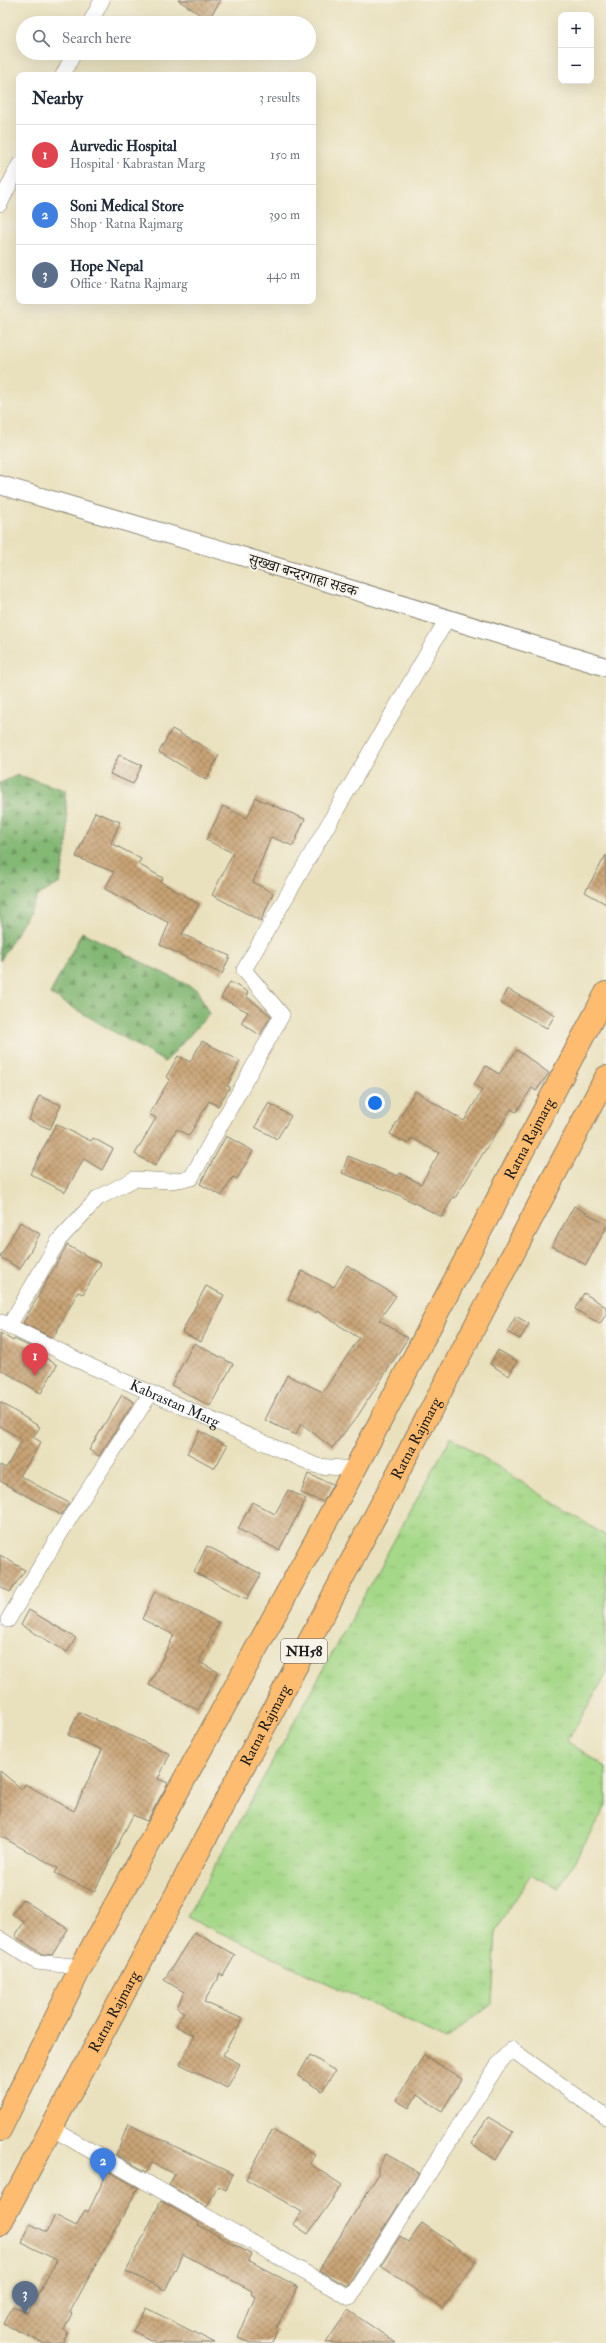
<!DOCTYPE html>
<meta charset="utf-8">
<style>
:root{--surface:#fff;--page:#f2f2f3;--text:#1f2937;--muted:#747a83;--line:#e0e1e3;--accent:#d93025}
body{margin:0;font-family:"IM FELL Double Pica","Noto Serif Devanagari",serif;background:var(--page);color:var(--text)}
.controls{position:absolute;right:12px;top:12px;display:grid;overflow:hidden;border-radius:8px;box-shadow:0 4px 16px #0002}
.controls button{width:36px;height:36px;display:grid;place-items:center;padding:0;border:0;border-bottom:1px solid var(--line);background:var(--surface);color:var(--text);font:20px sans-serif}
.you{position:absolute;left:375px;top:1103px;width:14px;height:14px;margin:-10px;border:3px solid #fff;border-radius:50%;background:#1a73e8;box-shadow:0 0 0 6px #1a73e833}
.badge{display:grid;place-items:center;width:26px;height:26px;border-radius:50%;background:var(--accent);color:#fff;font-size:13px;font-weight:700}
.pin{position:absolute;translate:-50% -33px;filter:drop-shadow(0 1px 2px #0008)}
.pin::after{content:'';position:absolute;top:21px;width:14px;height:12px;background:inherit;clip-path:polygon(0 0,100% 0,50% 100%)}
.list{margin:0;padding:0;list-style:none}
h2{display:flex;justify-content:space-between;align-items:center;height:52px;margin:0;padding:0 16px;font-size:17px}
h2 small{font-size:13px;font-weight:400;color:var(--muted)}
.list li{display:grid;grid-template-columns:26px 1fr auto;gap:12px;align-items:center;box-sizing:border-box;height:60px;padding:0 16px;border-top:1px solid var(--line)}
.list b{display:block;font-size:15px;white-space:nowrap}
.list p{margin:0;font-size:13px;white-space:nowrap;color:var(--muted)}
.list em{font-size:13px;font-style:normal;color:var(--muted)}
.icon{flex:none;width:22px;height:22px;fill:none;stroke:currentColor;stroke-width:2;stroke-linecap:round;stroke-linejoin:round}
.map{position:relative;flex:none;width:606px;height:2343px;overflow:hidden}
.search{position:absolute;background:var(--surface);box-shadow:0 4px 16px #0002;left:16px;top:16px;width:300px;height:44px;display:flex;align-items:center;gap:10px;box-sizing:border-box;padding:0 14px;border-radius:22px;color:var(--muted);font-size:15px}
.panel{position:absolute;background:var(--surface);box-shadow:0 4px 16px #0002;left:16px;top:72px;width:300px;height:232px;border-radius:8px}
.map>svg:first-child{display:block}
.grass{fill:url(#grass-tufts);stroke:#607a52}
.forest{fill:url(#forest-firs);stroke:#506a48}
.building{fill:url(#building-cross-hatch)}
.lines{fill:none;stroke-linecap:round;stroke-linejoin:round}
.minor-casing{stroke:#827e6d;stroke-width:16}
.tertiary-casing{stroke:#827e6d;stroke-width:20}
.trunk-casing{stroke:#827e6d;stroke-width:24}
.minor{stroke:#fff;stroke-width:15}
.tertiary{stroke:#fff;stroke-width:18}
.trunk{stroke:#febc70;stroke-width:22}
.labels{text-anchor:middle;stroke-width:4;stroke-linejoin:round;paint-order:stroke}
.shield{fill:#f7f3e8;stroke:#5e5c59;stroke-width:1}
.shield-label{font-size:14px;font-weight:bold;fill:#1c1c1c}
.street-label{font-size:15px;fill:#1c1c1c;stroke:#f7f3e8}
</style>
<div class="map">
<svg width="606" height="2343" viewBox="0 0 606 2343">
<defs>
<pattern id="grass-tufts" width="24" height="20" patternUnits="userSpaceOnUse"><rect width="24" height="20" fill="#a5d888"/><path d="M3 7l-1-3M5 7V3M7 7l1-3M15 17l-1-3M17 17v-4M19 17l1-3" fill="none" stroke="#8db975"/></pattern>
<pattern id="forest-firs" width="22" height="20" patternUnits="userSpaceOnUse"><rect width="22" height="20" fill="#84b874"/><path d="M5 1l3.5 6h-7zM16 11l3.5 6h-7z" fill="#6b955e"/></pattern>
<pattern id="building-cross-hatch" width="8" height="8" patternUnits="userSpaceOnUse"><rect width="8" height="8" fill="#c8a375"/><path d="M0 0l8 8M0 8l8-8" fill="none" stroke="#a2845f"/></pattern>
</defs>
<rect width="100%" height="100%" fill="#f7f3e8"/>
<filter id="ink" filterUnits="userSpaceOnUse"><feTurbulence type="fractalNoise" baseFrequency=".025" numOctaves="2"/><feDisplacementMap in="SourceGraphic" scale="8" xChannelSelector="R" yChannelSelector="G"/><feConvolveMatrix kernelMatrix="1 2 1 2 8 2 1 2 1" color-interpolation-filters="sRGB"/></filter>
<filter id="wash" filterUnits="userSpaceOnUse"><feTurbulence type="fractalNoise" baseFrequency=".012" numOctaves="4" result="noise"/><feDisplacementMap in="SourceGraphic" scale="16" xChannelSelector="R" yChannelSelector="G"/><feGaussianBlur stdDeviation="0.9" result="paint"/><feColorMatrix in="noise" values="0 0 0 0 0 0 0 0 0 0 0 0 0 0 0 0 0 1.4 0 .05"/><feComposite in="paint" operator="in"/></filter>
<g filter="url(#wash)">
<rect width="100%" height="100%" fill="#e9e1be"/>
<path class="grass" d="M 451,1437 L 606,1536 L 606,1675 L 567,1741 L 606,1767 L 606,1806 L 559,1888 L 531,1875 L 496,1929 L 492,2003 L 446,2039 L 187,1917 Z"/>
<g class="forest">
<path d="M 18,775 L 65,790 L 68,836 L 60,883 L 39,895 L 0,961 L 0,783 Z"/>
<path d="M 82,932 L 197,990 L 209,1014 L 165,1062 L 50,994 Z"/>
</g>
<g id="blocks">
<g class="building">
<path d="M 178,0 L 221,0 L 208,20 Z"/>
<path d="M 172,729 L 219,755 L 206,780 L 159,752 Z"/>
<path d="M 119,755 L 142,765 L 133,784 L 110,774 Z"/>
<path d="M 256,798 L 305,819 L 293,846 L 271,837 L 253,882 L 273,893 L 261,921 L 212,895 L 233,853 L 206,840 L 223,806 L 247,818 Z"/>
<path d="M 95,812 L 120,822 L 111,843 L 141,859 L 138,864 L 163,878 L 161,882 L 199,904 L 182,934 L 230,956 L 222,974 L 160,945 L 169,923 L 105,889 L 114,872 L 76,857 Z"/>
<path d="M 606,855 L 606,904 L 585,892 Z"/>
<path d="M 230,982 L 248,992 L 246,996 L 271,1016 L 260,1035 L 241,1023 L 248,1012 L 221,998 Z"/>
<path d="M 507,989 L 555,1015 L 547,1028 L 500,1003 Z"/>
<path d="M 202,1041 L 240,1061 L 227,1086 L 230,1087 L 218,1106 L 209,1101 L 189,1136 L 177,1129 L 155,1166 L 135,1154 L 156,1118 L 149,1114 L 170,1079 L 166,1077 L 178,1056 L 190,1062 Z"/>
<path d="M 517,1050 L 549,1073 L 536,1091 L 532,1088 L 516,1112 L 511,1109 L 455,1198 L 453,1197 L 442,1217 L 397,1194 L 342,1173 L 348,1156 L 398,1176 L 400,1173 L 421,1184 L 439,1153 L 412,1138 L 408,1144 L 390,1134 L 415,1091 L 464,1121 L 482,1090 L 474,1084 L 486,1066 L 499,1074 Z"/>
<path d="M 39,1096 L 61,1105 L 50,1129 L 29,1120 Z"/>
<path d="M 269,1103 L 291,1116 L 277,1139 L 255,1127 Z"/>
<path d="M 56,1124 L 91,1141 L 93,1138 L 113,1149 L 102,1170 L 84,1159 L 65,1192 L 30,1174 Z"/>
<path d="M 226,1136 L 253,1151 L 237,1179 L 233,1177 L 222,1196 L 200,1184 Z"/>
<path d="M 574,1206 L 606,1224 L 606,1228 L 586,1265 L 552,1246 Z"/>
<path d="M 20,1222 L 40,1234 L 20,1269 L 0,1257 Z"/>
<path d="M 67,1245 L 101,1264 L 83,1294 L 78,1292 L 53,1338 L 23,1323 Z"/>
<path d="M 347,1265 L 396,1296 L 379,1320 L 408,1338 L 357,1417 L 332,1448 L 301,1423 L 296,1435 L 265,1420 L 287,1375 L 323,1392 L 359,1338 L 317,1311 L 316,1313 L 288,1299 L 302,1271 L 334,1287 Z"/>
<path d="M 206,1286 L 224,1295 L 201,1342 L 182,1332 Z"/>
<path d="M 584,1293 L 606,1307 L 606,1314 L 600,1324 L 575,1309 Z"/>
<path d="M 516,1316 L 529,1324 L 520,1339 L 507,1332 Z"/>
<path d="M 0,1333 L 13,1341 L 14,1339 L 44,1353 L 42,1356 L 57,1365 L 41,1393 L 0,1369 Z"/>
<path d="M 194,1343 L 233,1364 L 210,1406 L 171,1385 Z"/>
<path d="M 498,1350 L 517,1361 L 509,1376 L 490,1364 Z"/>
<path d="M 122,1395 L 134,1402 L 99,1456 L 89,1450 Z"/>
<path d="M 0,1402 L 40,1427 L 33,1437 L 41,1442 L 20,1476 L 69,1503 L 61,1515 L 0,1481 L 0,1465 L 6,1468 L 22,1440 L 0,1426 Z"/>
<path d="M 200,1431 L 227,1446 L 215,1468 L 187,1453 Z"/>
<path d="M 308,1474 L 333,1484 L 323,1502 L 301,1493 Z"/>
<path d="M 288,1490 L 306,1499 L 279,1550 L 238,1529 L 252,1502 L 275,1514 Z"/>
<path d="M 207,1546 L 261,1574 L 247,1599 L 194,1572 Z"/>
<path d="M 0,1555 L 25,1570 L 10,1592 L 0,1586 Z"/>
<path d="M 155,1591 L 219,1623 L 199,1662 L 218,1672 L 198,1710 L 149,1685 L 174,1635 L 142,1619 Z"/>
<path d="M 29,1610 L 76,1638 L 67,1652 L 21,1625 Z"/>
<path d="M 79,1712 L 170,1754 L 158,1779 L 168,1783 L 147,1821 L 133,1815 L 94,1892 L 55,1873 L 58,1868 L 0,1836 L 0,1771 L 22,1789 L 25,1784 L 74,1811 L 102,1750 L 68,1735 Z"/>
<path d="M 22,1899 L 68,1929 L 52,1955 L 42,1954 L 15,1936 L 24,1922 L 12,1914 Z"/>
<path d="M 194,1932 L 235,1955 L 223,1976 L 220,1974 L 204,2002 L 243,2019 L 223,2055 L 240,2064 L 227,2088 L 180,2064 L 194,2036 L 176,2026 L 184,2012 L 177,2008 L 184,1992 L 164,1980 Z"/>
<path d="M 310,2055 L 335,2071 L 322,2091 L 298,2076 Z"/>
<path d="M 424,2055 L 462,2079 L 442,2111 L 417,2095 L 409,2108 L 396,2100 Z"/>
<path d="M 488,2117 L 513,2132 L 496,2160 L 471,2144 Z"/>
<path d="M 128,2124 L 233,2174 L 226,2190 L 218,2186 L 207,2207 L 169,2185 L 175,2174 L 152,2163 L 147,2172 L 116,2155 Z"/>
<path d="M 272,2130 L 315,2154 L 310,2164 L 342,2185 L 308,2234 L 293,2224 L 302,2212 L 246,2179 Z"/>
<path d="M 386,2154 L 419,2173 L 347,2286 L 319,2270 L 378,2175 L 378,2167 Z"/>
<path d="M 108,2171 L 138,2188 L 70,2312 L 72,2313 L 64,2330 L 68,2332 L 63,2343 L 43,2343 L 4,2324 L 13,2306 L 27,2313 L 57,2260 L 22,2243 L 30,2224 L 47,2232 L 55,2215 L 76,2226 L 85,2210 L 88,2212 Z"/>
<path d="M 161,2201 L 199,2223 L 198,2225 L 251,2254 L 248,2260 L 298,2287 L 275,2330 L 277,2331 L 272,2343 L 250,2343 L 238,2338 L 255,2297 L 251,2294 L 252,2291 L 183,2254 L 165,2290 L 126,2271 Z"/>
<path d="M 422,2223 L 477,2261 L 442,2308 L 381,2266 L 400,2236 L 409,2242 Z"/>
<path d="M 146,2308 L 215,2343 L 156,2343 L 133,2331 Z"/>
<path d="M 348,2310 L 396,2343 L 326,2343 Z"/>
</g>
</g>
</g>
<g filter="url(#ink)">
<use href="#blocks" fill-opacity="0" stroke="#827e6d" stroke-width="1"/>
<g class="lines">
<g class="minor-casing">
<g id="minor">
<path d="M 90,23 L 102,0"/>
<path d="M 63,75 L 74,53"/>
<path d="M 0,204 L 19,165"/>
<path id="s1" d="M 1,1322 L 90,1366 L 317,1466 L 355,1469"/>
<path d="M 9,1326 L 59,1240 L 98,1198 L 134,1179 L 170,1181 L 191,1178 L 282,1015 L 244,970 L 447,619"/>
<path d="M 8,1620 L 69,1519 L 151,1393"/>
<path d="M 0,1939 L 37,1962 L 81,1967"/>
<path d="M 51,2128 L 350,2298 L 497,2066 L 511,2049 L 606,2117"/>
</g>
</g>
<g class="tertiary-casing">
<path id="tertiary" d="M 0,485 L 228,552 L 606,667"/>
</g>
<g class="trunk-casing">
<g id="trunk">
<path id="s2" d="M 0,2130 L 81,1967 L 355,1469 L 606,993"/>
<path id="s3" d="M 0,2224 L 139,1965 L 606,1077"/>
</g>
</g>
<use href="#minor" class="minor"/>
<use href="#tertiary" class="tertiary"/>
<use href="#trunk" class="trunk"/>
</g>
</g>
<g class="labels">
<rect class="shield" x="281" y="1639" width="46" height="24" rx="3"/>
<g class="shield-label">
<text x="304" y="1656">NH58</text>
</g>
<g class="street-label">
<text transform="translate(303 575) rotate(17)" y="5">सुख्खा बन्दरगाहा सडक</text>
<text dy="5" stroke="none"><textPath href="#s2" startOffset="1124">Ratna Rajmarg</textPath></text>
<text dy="5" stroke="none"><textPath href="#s1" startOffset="192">Kabrastan Marg</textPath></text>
<text dy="5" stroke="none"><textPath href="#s3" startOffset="889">Ratna Rajmarg</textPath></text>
<text dy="5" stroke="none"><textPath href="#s3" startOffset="565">Ratna Rajmarg</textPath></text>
<text dy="5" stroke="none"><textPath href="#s3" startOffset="241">Ratna Rajmarg</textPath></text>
</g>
</g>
</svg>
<div class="controls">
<button>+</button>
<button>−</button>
</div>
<div class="you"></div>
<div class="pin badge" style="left:35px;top:1376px;background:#e0444e">1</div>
<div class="pin badge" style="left:103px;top:2181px;background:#3f7fe0">2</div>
<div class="pin badge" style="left:25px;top:2314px;background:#5c6f8a">3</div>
<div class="search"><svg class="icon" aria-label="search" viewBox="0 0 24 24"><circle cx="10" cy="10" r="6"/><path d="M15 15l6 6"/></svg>Search here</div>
<section class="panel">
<h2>Nearby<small>3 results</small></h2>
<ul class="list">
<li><span class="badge" style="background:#e0444e">1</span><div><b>Aurvedic Hospital</b><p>Hospital · Kabrastan Marg</p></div><em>150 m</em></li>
<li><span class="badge" style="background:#3f7fe0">2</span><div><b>Soni Medical Store</b><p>Shop · Ratna Rajmarg</p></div><em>390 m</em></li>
<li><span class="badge" style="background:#5c6f8a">3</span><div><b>Hope Nepal</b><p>Office · Ratna Rajmarg</p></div><em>440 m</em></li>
</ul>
</section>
</div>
